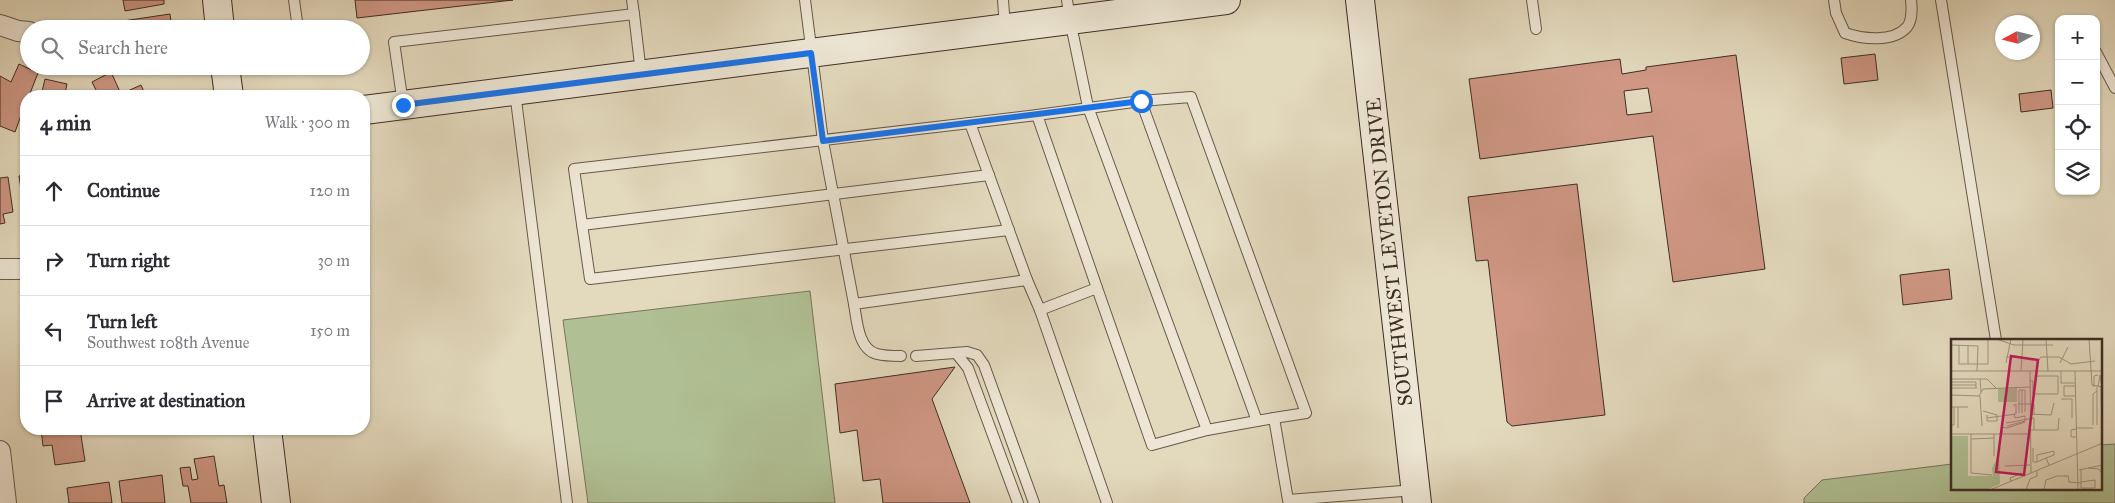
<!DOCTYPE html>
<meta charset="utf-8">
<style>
:root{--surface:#fff;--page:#f2f2f3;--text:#2b2b33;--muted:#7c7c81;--line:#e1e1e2}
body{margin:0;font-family:"IM FELL Great Primer",serif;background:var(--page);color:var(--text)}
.controls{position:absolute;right:15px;top:15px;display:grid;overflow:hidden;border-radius:10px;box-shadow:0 1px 4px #0004}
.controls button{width:45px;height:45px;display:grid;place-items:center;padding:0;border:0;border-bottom:1px solid var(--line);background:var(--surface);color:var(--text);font:25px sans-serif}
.compass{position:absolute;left:1995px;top:15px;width:45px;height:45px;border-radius:50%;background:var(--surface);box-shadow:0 1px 4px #0004;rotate:263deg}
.stop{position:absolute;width:15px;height:15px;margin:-11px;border:4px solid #1a73e8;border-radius:50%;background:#fff}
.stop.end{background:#1a73e8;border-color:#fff;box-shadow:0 1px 5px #0008}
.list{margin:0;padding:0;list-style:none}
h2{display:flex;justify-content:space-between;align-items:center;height:65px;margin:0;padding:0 20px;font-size:21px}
h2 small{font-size:16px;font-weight:400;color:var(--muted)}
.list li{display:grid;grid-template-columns:32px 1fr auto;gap:15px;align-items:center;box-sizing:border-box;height:70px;padding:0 20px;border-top:1px solid var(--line)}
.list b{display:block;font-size:19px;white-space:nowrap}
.list p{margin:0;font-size:16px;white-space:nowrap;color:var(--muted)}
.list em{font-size:16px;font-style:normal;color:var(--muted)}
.icon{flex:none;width:28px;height:28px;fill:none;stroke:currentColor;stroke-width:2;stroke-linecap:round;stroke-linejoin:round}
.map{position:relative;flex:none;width:2115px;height:503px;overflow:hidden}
.search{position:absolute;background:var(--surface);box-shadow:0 1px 4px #0004;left:20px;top:20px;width:350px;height:55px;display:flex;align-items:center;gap:12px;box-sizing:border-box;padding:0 18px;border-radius:28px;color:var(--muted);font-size:19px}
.panel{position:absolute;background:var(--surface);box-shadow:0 1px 4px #0004;left:20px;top:90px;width:350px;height:345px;border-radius:20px}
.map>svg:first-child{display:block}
.green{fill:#b0c094;stroke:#78765c}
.building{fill:#cf9784;stroke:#3f2d25;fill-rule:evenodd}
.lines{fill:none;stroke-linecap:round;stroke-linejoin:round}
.lane-casing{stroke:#68584b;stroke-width:12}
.street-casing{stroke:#68584b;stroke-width:22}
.secondary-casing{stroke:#3f2d25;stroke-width:30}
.lane{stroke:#ede6d4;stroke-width:10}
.street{stroke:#ede6d4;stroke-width:20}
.secondary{stroke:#ede6d4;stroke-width:28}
.route{stroke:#1a73e8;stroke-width:6}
.labels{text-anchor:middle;stroke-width:4;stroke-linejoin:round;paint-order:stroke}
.street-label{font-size:20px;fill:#3f2d25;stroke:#ede6d4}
.inset-road{fill:none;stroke:#a19480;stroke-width:1}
.view{fill:#c2185b;fill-opacity:0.15;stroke:#c2185b;stroke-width:2.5}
.inset-edge{fill:none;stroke:#3f2d25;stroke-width:2.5}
</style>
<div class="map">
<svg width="2115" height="503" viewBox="0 0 2115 503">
<rect width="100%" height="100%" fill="#e3d9bd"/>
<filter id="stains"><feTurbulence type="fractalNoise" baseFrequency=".004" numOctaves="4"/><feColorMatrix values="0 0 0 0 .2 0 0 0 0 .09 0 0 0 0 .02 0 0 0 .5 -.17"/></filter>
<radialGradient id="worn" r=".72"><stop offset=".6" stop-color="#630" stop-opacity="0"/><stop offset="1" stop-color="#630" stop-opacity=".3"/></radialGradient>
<g class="green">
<path d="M 810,291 L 835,503 L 588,503 L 563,320 Z"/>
<path d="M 2115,444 L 2115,503 L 1804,503 L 1804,498 L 1822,480 L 1952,464 L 1952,489 L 2101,489 L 2101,445 Z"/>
</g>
<g class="building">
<path d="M 123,0 L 164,0 L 164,4 L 125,11 Z"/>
<path d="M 355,0 L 513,0 L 357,18 Z"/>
<path d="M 170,14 L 172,29 L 124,29 L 123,21 Z"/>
<path d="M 1875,54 L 1878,80 L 1844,84 L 1841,58 Z"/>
<path d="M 1736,55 L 1765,269 L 1673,282 L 1653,136 L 1480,159 L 1469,79 L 1620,59 L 1622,74 L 1646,70 L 1646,67 ZM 1648,88 L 1652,112 L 1627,115 L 1624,91 Z"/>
<path d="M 19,64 L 38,73 L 29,96 L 26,96 L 26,102 L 15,132 L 0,126 L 0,76 L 11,82 Z"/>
<path d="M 111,72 L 121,94 L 141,85 L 146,96 L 99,96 L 92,82 Z"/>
<path d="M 45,79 L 67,84 L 65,93 L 78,96 L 41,96 Z"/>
<path d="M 2051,90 L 2053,108 L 2021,112 L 2019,94 Z"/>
<path d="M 26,175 L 26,223 L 19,176 Z"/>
<path d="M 8,177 L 13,212 L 3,214 L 5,223 L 0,224 L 0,178 Z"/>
<path d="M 1577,184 L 1605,415 L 1512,426 L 1507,422 L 1488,260 L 1476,261 L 1468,197 Z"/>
<path d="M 1949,269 L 1952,299 L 1903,305 L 1900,275 Z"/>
<path d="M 955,367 L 932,399 L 970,503 L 883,503 L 880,479 L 863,481 L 857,430 L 840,433 L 835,384 Z"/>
<path d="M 41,429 L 80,429 L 85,461 L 55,465 L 52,445 L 43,446 Z"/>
<path d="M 214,456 L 219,486 L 224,485 L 227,503 L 191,503 L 188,486 L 183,486 L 180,468 L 190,467 L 192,480 L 198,479 L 194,459 Z"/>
<path d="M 162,475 L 165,503 L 122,503 L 119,481 Z"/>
<path d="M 109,482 L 112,503 L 69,503 L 67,488 Z"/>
</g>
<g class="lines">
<g class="lane-casing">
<g id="lane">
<path d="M 294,0 L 298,29"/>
<path d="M 632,0 L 634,14"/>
<path d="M 805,0 L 823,141 L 854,304"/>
<path d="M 1003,0 L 1005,27"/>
<path d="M 1067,0 L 1070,20 L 1088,107 L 1207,430"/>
<path d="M 1532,0 L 1536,29"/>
<path d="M 1834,0 L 1836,13 L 1845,33 C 1862,39 1893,43 1907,27 C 1912,21 1912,8 1911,0"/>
<path d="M 1941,0 L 1996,340"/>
<path d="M 2096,52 L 2115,88"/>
<path d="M 515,92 L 567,503"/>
<path d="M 1141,101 L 1191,97 L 1306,413 L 1274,418 L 1288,500 L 1415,490"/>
<path d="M 403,104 L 394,42 L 634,14 L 641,73"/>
<path d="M 970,123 L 574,169 L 590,279 L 1009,230"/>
<path d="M 582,225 L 989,175"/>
<path d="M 1027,280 L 970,123 L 1037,115"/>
<path d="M 1097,288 L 1152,445 L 1207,430 L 1257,421"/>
<path d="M 1040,310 L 1097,288 L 1037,115 L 1141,101 L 1257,421 L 1274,418"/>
<path d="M 956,353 L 968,368 L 1018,503"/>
<path d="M 901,356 C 894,356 885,356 877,354 C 858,349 857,321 854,304 L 1027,280 L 1040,310 L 1107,503"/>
<path d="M 916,356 L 967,352 L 977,355 L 984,365 L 1034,503"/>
</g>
</g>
<g class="street-casing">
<g id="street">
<path d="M 0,25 L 18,31 L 29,32"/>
<path d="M 0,269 L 26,269"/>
<path d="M 0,451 L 6,503"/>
</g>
</g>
<g class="secondary-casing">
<g id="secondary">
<path d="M 217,0 L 220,29"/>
<path d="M 1360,0 L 1417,503"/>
<path d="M 225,66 L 229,96"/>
<path d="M 364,110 L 1226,0"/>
<path d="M 267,429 L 276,503"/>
</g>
</g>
<use href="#lane" class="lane"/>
<use href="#street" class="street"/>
<use href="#secondary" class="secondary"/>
</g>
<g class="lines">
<path class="route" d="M 403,105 L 811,53 L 823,141 L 1141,101"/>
</g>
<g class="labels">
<g class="street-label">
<text transform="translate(1389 252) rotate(-96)" y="7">SOUTHWEST LEVETON DRIVE</text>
</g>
</g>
<g transform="translate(1951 339)">
<rect width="151" height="151" fill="#e3d9bd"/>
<path d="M 66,49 L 66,63 L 47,63 L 47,50 ZM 0,97 L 17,97 L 17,137 L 42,137 L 41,129 L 48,116 L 49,145 L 35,151 L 0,151 Z" fill="#b0c094"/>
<path class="inset-road" d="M 95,0 L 97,32M 138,0 L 141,46 L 152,48M 48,1 L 63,6 L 102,6M 0,6 L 27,7 L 26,32M 8,6 L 8,25 L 37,25 L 37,0M 17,6 L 17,25M 55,18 L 72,18M 55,24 L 60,0M 85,24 L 90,18 L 108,18 L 120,25 L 144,22M 109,24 L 117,8M 0,32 L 152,32M 70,32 L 72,1M 79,32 L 80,134M 110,32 L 110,44 L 124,44M 124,32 L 127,151M 0,40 L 29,40 L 30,53M 29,40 L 36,40 L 45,49M 79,42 L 82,42 L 82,55M 0,43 L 25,43 L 25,49M 0,46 L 25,46M 143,48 L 143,37 L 147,36M 147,48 L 149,36 L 151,48M 150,48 L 151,86M 0,49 L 26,49M 82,55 L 107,55 L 107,37 L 83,37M 0,56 L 29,57 L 31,87M 28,57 L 32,50 L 79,48M 124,57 L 113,57 L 113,47 L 124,47M 110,60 L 121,60 L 121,79M 67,65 L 83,65 L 83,76M 0,68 L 17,68M 32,72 L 46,76 L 46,82 L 36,82 L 36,76M 68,74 L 68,51 L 74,51 L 74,73M 71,74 L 71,51M 79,75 L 100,76 L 103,64M 36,79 L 65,75 L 65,65 L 62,67M 55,84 L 83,79 L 83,91M 0,86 L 3,86 L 3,68M 142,86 L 142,55 L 146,52M 146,86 L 146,48M 56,87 L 74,82 L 74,77 L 64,79 L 63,75M 7,89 L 7,68M 125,89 L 142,89M 125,90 L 120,91 L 120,98 L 125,98M 79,91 L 107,91 L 108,79M 0,95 L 79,95M 20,95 L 20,134 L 41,136M 51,95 L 51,88 L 56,89 L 74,83M 43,99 L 43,117M 20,100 L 43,99 L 43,95M 82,109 L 82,123 L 86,123M 95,119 L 86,123 L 86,116 L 103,112 L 103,116 L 95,119 L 98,126M 54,127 L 79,126M 137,129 L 148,130 L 152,136M 128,131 L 152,126M 130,131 L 130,149 L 144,149 L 144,141 L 130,143M 60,142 L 59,139 L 71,134M 39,151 L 152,104M 75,151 L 79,140 L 86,137 L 86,132M 93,151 L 95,141 L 106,137 L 117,137 L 118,143 L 130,144"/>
<path class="view" d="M 60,17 L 87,21 L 73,136 L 45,133 Z"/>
<rect width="151" height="151" class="inset-edge"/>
</g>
<rect width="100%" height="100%" filter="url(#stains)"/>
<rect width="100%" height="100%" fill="url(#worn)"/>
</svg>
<div class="controls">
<button>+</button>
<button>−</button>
<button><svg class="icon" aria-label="locate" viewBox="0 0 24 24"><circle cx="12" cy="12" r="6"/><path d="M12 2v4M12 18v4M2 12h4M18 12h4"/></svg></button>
<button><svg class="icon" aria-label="layers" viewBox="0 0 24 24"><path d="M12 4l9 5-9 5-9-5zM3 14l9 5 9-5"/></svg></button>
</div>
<svg class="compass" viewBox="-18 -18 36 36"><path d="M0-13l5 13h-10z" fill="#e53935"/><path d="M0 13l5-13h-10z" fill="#7c7c81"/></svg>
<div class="stop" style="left:1141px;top:101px"></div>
<div class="stop end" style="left:403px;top:105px"></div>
<div class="search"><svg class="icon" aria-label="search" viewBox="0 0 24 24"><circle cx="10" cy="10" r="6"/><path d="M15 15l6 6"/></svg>Search here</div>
<section class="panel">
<h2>4 min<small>Walk · 300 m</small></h2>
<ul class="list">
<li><svg class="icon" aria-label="ahead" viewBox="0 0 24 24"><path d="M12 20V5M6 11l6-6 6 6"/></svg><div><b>Continue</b></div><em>120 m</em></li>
<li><svg class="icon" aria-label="right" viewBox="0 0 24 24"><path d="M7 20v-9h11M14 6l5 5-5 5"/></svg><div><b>Turn right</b></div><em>30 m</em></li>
<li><svg class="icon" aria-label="left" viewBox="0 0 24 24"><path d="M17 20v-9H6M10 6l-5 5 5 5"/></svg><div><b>Turn left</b><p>Southwest 108th Avenue</p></div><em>150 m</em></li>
<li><svg class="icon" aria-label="arrive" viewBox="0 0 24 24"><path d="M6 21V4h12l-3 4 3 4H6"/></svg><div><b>Arrive at destination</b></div></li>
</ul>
</section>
</div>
